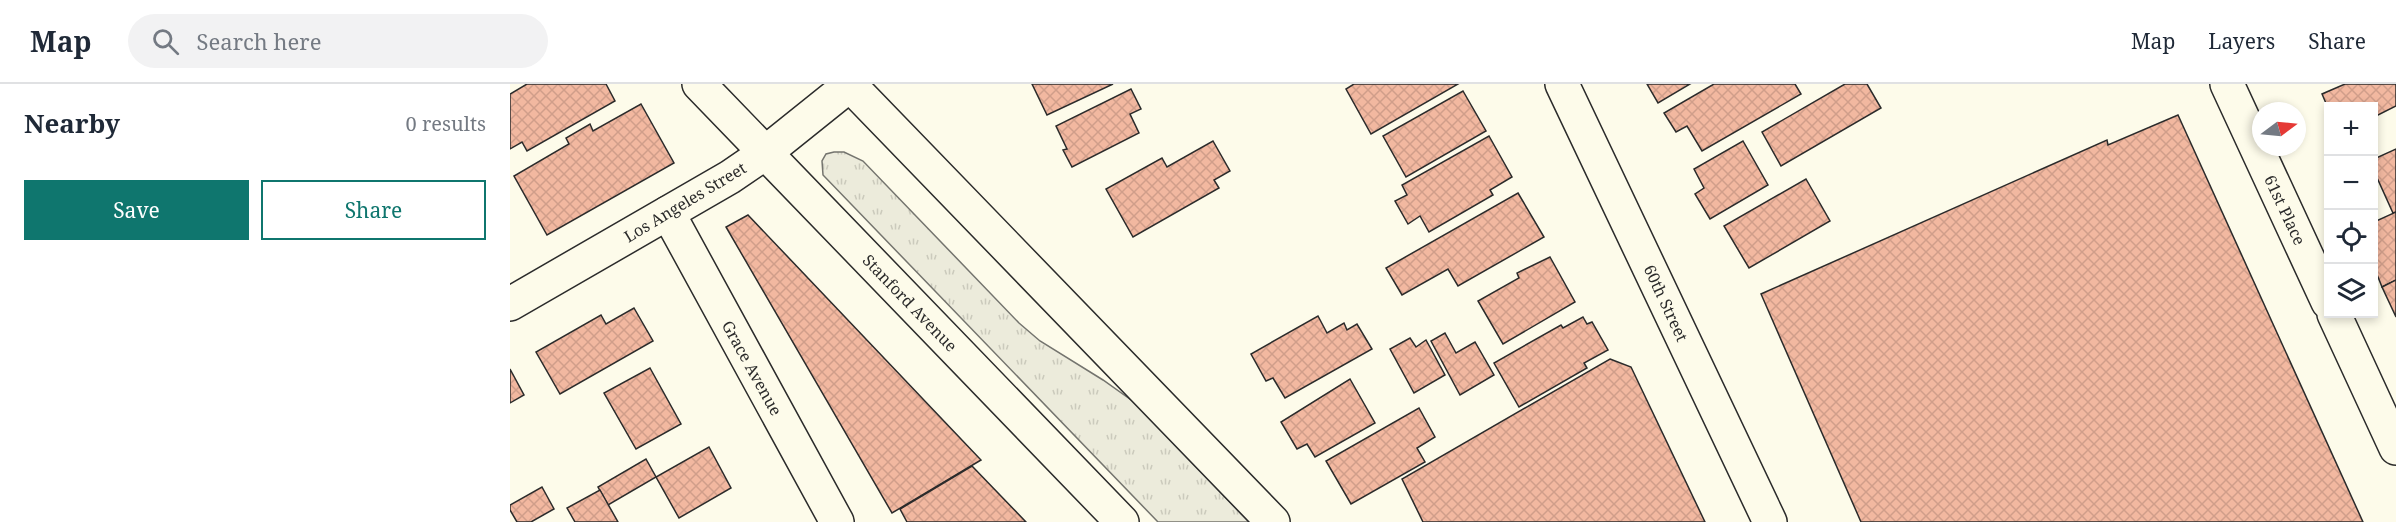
<!DOCTYPE html>
<meta charset="utf-8">
<style>
:root{--surface:#fff;--page:#f2f2f3;--text:#1f2937;--muted:#747a83;--line:#e0e1e3;--accent:#0f766e}
body{margin:0;font-family:"Noto Serif",serif;background:var(--page);color:var(--text)}
.controls{position:absolute;right:18px;top:18px;display:grid;overflow:hidden;border-radius:0px;box-shadow:0 3px 9px #0003}
.controls button{width:54px;height:54px;display:grid;place-items:center;padding:0;border:0;border-bottom:2px solid var(--line);background:var(--surface);color:var(--text);font:30px sans-serif}
.compass{position:absolute;left:1742px;top:18px;width:54px;height:54px;border-radius:50%;background:var(--surface);box-shadow:0 3px 9px #0003;rotate:74deg}
.list{margin:0;padding:0;list-style:none}
h2{display:flex;justify-content:space-between;align-items:center;height:78px;margin:0;padding:0 24px;font-size:26px}
h2 small{font-size:20px;font-weight:400;color:var(--muted)}
.actions{display:flex;gap:12px;padding:18px 24px}
.actions a{flex:1;padding:14px 0;border:2px solid var(--accent);border-radius:0px;text-align:center;font-size:21px;color:var(--accent)}
.actions .main{background:var(--accent);color:#fff}
.icon{flex:none;width:33px;height:33px;fill:none;stroke:currentColor;stroke-width:2;stroke-linecap:round;stroke-linejoin:round}
.map{position:relative;flex:none;width:1886px;height:438px;overflow:hidden}
header{display:flex;align-items:center;gap:36px;box-sizing:border-box;height:84px;padding:0 30px;background:var(--surface);border-bottom:2px solid var(--line)}
header strong{font-size:28px}
nav{display:flex;gap:33px;margin-inline-start:auto;font-size:21px}
.search{width:420px;height:54px;background:var(--page);display:flex;align-items:center;gap:15px;box-sizing:border-box;padding:0 21px;border-radius:33px;color:var(--muted);font-size:22px}
main{display:flex}
aside{flex:1;background:var(--surface)}
.map>svg:first-child{display:block}
.grass{fill:url(#grass-tufts);stroke:#74746e;stroke-width:1.5}
.building{fill:url(#building-cross-hatch);stroke:#2b2b2b;stroke-width:1.5}
.lines{fill:none;stroke-linecap:round;stroke-linejoin:round}
.minor-casing{stroke:#2b2b2b;stroke-width:36}
.secondary-casing{stroke:#2b2b2b;stroke-width:36}
.minor{stroke:#fdfbea;stroke-width:33}
.secondary{stroke:#fdfbea;stroke-width:33}
.labels{text-anchor:middle;stroke-width:4.5;stroke-linejoin:round;paint-order:stroke}
.street-label{font-size:16px;fill:#2b2b2b;stroke:#fdfbea}
</style>
<header>
<strong>Map</strong>
<div class="search"><svg class="icon" aria-label="search" viewBox="0 0 24 24"><circle cx="10" cy="10" r="6"/><path d="M15 15l6 6"/></svg>Search here</div>
<nav><a>Map</a><a>Layers</a><a>Share</a></nav>
</header>
<main>
<aside>
<h2>Nearby<small>0 results</small></h2>
<ul class="list">
</ul>
<div class="actions"><a class="main">Save</a><a>Share</a></div>
</aside>
<div class="map">
<svg width="1886" height="438" viewBox="0 0 1886 438">
<defs>
<pattern id="grass-tufts" width="24" height="20" patternUnits="userSpaceOnUse" patternTransform="scale(1.5)"><rect width="24" height="20" fill="#ecebdb"/><path d="M3 7l-1-3M5 7V3M7 7l1-3M15 17l-1-3M17 17v-4M19 17l1-3" fill="none" stroke="#cbcabc"/></pattern>
<pattern id="building-cross-hatch" width="8" height="8" patternUnits="userSpaceOnUse" patternTransform="scale(1.5)"><rect width="8" height="8" fill="#f2b8a0"/><path d="M0 0l8 8M0 8l8-8" fill="none" stroke="#d09e8a"/></pattern>
</defs>
<rect width="100%" height="100%" fill="#fdfbea"/>
<path class="grass" d="M 324,68 L 334,68 L 353,77 L 509,239 L 530,257 L 593,296 L 624,318 L 739,438 L 648,438 L 313,91 L 312,77 L 316,70 Z"/>
<g class="building">
<path d="M 17,0 L 96,0 L 105,17 L 17,67 L 12,58 L 0,65 L 0,10 Z"/>
<path d="M 522,0 L 603,0 L 537,31 Z"/>
<path d="M 844,0 L 948,0 L 861,50 L 836,5 Z"/>
<path d="M 1137,0 L 1180,0 L 1148,19 Z"/>
<path d="M 1204,0 L 1285,0 L 1291,10 L 1192,67 L 1177,42 L 1166,48 L 1154,29 Z"/>
<path d="M 1335,0 L 1357,0 L 1371,24 L 1271,82 L 1252,48 Z"/>
<path d="M 1835,0 L 1886,0 L 1886,22 L 1864,33 L 1864,22 L 1818,22 L 1818,24 L 1812,10 Z"/>
<path d="M 621,5 L 631,25 L 620,30 L 629,49 L 562,83 L 553,66 L 557,65 L 546,42 Z"/>
<path d="M 953,7 L 976,47 L 896,93 L 873,52 Z"/>
<path d="M 131,20 L 164,79 L 37,151 L 4,92 L 59,60 L 56,54 L 80,40 L 83,47 Z"/>
<path d="M 1668,31 L 1853,438 L 1351,438 L 1251,210 L 1597,56 L 1598,61 Z"/>
<path d="M 979,52 L 1002,93 L 980,106 L 983,111 L 919,148 L 910,132 L 898,140 L 885,117 L 897,111 L 892,101 Z"/>
<path d="M 703,57 L 720,87 L 704,96 L 709,104 L 623,153 L 596,105 L 652,74 L 657,83 Z"/>
<path d="M 1233,57 L 1258,101 L 1200,135 L 1185,110 L 1194,104 L 1184,85 Z"/>
<path d="M 1886,65 L 1886,128 L 1883,129 L 1864,87 L 1864,75 Z"/>
<path d="M 1296,95 L 1320,137 L 1239,184 L 1214,142 Z"/>
<path d="M 1008,109 L 1034,153 L 948,202 L 938,185 L 892,211 L 876,184 Z"/>
<path d="M 1886,128 L 1886,196 L 1872,203 L 1864,183 L 1864,138 Z"/>
<path d="M 238,131 L 471,376 L 382,429 L 216,143 Z"/>
<path d="M 1040,173 L 1065,218 L 993,260 L 968,217 L 1009,194 L 1007,189 Z"/>
<path d="M 1886,196 L 1886,233 L 1872,203 Z"/>
<path d="M 124,224 L 143,257 L 50,310 L 26,268 L 91,231 L 96,240 Z"/>
<path d="M 808,232 L 817,249 L 834,239 L 837,246 L 847,240 L 862,265 L 775,314 L 763,294 L 756,297 L 741,270 Z"/>
<path d="M 1073,233 L 1077,240 L 1082,238 L 1098,266 L 1074,279 L 1077,284 L 1009,323 L 984,279 L 1051,241 L 1053,244 Z"/>
<path d="M 935,249 L 946,269 L 965,258 L 984,291 L 950,311 L 921,257 Z"/>
<path d="M 900,254 L 906,263 L 916,256 L 935,291 L 904,309 L 880,265 Z"/>
<path d="M 1100,275 L 1121,283 L 1195,438 L 913,438 L 892,395 Z"/>
<path d="M 140,284 L 171,340 L 126,365 L 94,309 Z"/>
<path d="M 0,285 L 14,311 L 0,319 Z"/>
<path d="M 840,295 L 865,339 L 805,373 L 797,360 L 787,365 L 771,338 Z"/>
<path d="M 909,324 L 925,353 L 907,364 L 915,378 L 841,420 L 816,377 Z"/>
<path d="M 199,363 L 221,404 L 169,434 L 146,393 Z"/>
<path d="M 136,375 L 146,393 L 98,421 L 88,403 Z"/>
<path d="M 462,382 L 516,438 L 397,438 L 390,425 Z"/>
<path d="M 32,403 L 44,425 L 21,438 L 7,438 L 0,426 L 0,421 Z"/>
<path d="M 90,406 L 108,438 L 65,438 L 57,424 Z"/>
</g>
<g class="lines">
<g class="minor-casing">
<g id="minor">
<path d="M 1052,0 L 1260,438"/>
<path d="M 1717,0 L 1818,218"/>
<path d="M 158,129 L 327,438"/>
<path d="M 0,220 L 220,93 L 255,69 L 341,0"/>
<path d="M 1824,230 L 1886,364"/>
</g>
</g>
<g class="secondary-casing">
<g id="secondary">
<path d="M 189,0 L 612,438"/>
<path d="M 339,0 L 763,438"/>
</g>
</g>
<use href="#minor" class="minor"/>
<use href="#secondary" class="secondary"/>
</g>
<g class="labels">
<g class="street-label">
<text transform="translate(175 118) rotate(-31)" y="6">Los Angeles Street</text>
<text transform="translate(1775 126) rotate(65)" y="6">61st Place</text>
<text transform="translate(400 219) rotate(46)" y="6">Stanford Avenue</text>
<text transform="translate(1156 219) rotate(65)" y="6">60th Street</text>
<text transform="translate(242 284) rotate(61)" y="6">Grace Avenue</text>
</g>
</g>
</svg>
<div class="controls">
<button>+</button>
<button>−</button>
<button><svg class="icon" aria-label="locate" viewBox="0 0 24 24"><circle cx="12" cy="12" r="6"/><path d="M12 2v4M12 18v4M2 12h4M18 12h4"/></svg></button>
<button><svg class="icon" aria-label="layers" viewBox="0 0 24 24"><path d="M12 4l9 5-9 5-9-5zM3 14l9 5 9-5"/></svg></button>
</div>
<svg class="compass" viewBox="-18 -18 36 36"><path d="M0-13l5 13h-10z" fill="#e53935"/><path d="M0 13l5-13h-10z" fill="#747a83"/></svg>
</div>
</main>
